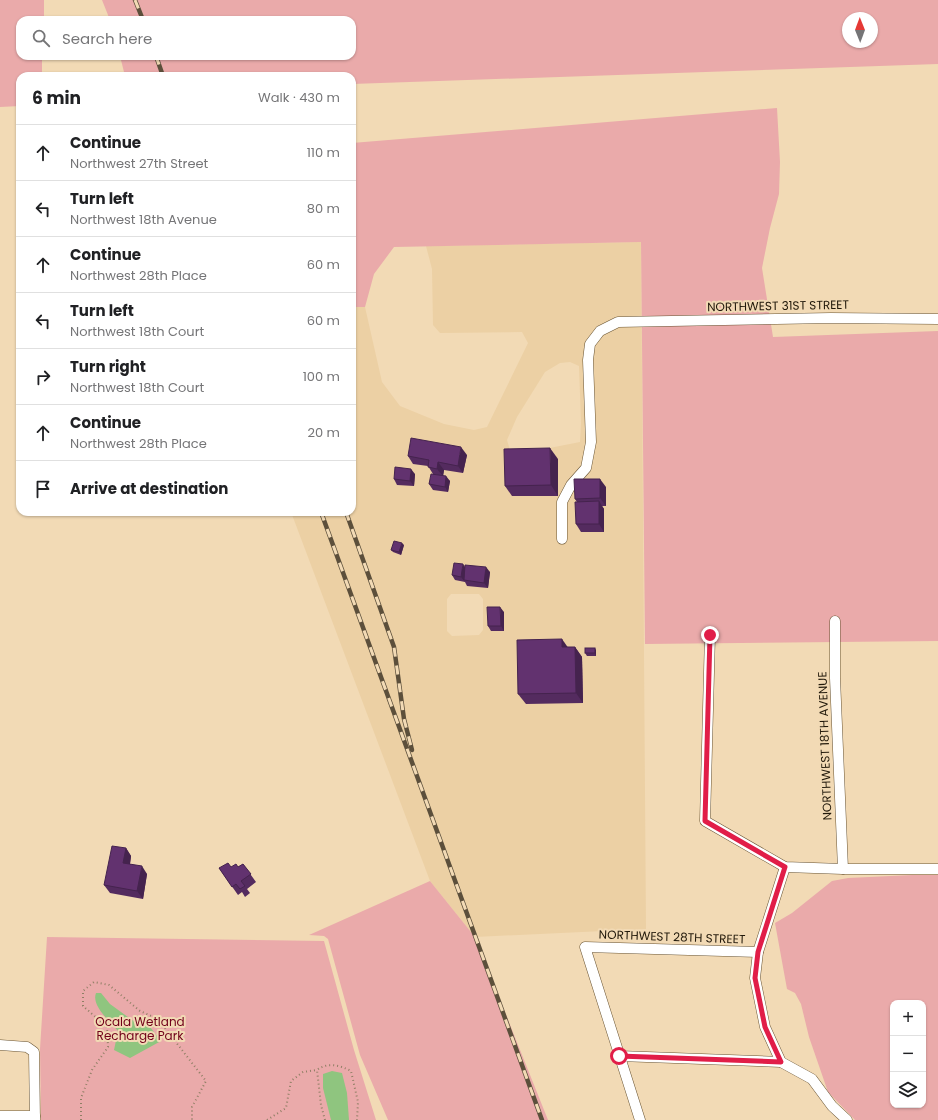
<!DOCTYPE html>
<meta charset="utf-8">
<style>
:root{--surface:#fff;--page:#f6f6f6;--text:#202124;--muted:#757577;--line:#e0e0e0}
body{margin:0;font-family:Poppins,sans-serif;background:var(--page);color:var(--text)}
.controls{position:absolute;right:12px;bottom:12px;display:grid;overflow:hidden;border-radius:8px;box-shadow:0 1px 3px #0004}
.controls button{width:36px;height:36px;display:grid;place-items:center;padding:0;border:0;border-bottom:1px solid var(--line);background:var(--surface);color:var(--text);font:20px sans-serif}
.compass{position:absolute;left:842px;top:12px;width:36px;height:36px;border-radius:50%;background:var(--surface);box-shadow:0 1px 3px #0004;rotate:359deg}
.stop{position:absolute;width:12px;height:12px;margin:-9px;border:3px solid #e11d48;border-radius:50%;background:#fff}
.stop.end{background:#e11d48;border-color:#fff;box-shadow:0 1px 4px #0008}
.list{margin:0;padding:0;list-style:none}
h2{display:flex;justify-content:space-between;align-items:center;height:52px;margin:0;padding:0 16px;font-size:17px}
h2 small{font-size:13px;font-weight:400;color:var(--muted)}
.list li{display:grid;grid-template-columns:26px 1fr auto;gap:12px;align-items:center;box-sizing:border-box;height:56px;padding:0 16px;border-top:1px solid var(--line)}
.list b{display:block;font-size:15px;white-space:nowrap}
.list p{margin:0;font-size:13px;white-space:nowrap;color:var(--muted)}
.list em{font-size:13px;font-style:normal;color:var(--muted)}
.icon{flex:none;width:22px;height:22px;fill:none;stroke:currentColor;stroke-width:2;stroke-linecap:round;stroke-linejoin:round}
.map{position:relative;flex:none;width:938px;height:1120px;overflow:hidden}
.search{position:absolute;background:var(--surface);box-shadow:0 1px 3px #0004;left:16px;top:16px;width:340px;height:44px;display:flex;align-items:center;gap:10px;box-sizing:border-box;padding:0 14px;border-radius:12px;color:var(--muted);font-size:15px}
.panel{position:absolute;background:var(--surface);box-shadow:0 1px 3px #0004;left:16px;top:72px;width:340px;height:444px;border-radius:12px}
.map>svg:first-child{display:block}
.built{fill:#ecd0a4;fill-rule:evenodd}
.green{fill:#eaaaaa;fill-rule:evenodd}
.water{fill:#8fc57f}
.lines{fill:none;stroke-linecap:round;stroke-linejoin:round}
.minor-casing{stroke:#695433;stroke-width:11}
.path{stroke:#907f65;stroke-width:2;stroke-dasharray:1 3;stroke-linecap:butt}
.minor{stroke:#fff;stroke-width:10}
.rail-casing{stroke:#5c4f3b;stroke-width:4.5}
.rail{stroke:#f2dab5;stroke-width:3;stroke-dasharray:9;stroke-linecap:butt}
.wall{fill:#542b5f}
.shaded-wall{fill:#45234e}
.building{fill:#62326f;stroke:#45234e}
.route{stroke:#e11d48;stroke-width:5}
.labels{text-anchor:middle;stroke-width:4;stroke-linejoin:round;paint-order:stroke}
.street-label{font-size:12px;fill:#21180a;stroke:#f2dab5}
.park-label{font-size:12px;fill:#71001a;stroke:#f2dab5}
</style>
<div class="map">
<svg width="938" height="1120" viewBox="0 0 938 1120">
<rect width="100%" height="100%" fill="#f2dab5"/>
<path class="built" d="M 641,242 L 646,929 L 475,937 L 430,881 L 291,512 L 352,512 L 352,307 L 365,307 L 382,382 L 400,406 L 444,424 L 474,430 L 487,427 L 528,343 L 522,332 L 440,333 L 433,325 L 432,269 L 426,246 ZM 570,362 L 579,366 L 581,423 L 580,442 L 524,453 L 510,450 L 507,440 L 517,417 L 545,372 L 560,363 ZM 451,594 L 479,594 L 483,599 L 483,630 L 479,635 L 452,636 L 447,631 L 447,599 Z"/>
<g class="green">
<path d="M 0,0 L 44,0 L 44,20 L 20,20 L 20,56 L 42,56 L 42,76 L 20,76 L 20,106 L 0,107 Z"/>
<path d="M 102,0 L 938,0 L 938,64 L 352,84 L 352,76 L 125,76 L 120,56 L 352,56 L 352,20 L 110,20 ZM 848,18 L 872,18 L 872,42 L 848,42 Z"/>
<path d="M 777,108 L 780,162 L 779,194 L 770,228 L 762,268 L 773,337 L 938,331 L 938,641 L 645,644 L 641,242 L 394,247 L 374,274 L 365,307 L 352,307 L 352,143 Z"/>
<path d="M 912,875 L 938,875 L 938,1120 L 855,1120 L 828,1092 L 809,1037 L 801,1004 L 795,993 L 787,989 L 775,923 L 792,913 L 832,881 L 848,878 ZM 893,1003 L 923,1003 L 923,1105 L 893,1105 Z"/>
<path d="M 430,881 L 475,937 L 548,1120 L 388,1120 L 360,1055 L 328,939 L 324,936 L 309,935 Z"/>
<path d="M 47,937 L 324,941 L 354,1050 L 376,1120 L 41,1120 L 40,1049 Z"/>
</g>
<g class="water">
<path d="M 96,993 L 101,993 L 110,1004 L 132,1020 L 150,1027 L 161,1041 L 130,1058 L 114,1050 L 118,1031 C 110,1021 91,1006 96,993 Z"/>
<path d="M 332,1071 L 342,1073 L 347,1093 L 349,1120 L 331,1120 L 323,1088 L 323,1074 Z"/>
</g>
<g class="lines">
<g class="minor-casing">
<g id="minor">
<path d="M 562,539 L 562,502 L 571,485 L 586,468 L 591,442 L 588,360 L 590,344 L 600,331 L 618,322 L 831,318 L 938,319"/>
<path d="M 835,621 L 835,678 L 843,869"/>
<path d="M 710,635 L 705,821 L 785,867 L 843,869 L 938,869"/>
<path d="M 785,867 L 758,952 L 755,978 L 765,1027 L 781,1062 L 812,1079 L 832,1106 L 847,1120"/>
<path d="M 0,1045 L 27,1047 L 34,1052 L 35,1120"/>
<path d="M 619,1056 L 781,1062"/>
<path d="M 0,1116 L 35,1116"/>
<path d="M 640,1120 L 585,947 L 758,952"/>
</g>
</g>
<g class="path">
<path d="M 81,1120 L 81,1098 L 92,1070 L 108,1047 L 107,1027 L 83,1006 L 83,991 L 94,982 L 109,985 L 140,1011 L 158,1019 L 206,1081 L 192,1107 L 192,1120"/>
<path d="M 267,1120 L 286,1108 L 291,1081 L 303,1072 L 317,1070"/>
<path d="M 325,1120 L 321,1105 L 317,1070 C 327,1062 340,1065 351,1071 L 358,1102 L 357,1120"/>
</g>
<use href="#minor" class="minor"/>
<g class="rail-casing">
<g id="rail">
<path d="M 135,0 L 143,20"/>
<path d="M 156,56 L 163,76"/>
<path d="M 321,512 L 542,1120"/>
<path d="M 346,512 L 394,647 L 404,719 L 412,750"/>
</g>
</g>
<use href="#rail" class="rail"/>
</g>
<g class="wall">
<path d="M 467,455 L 463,473 L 444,470 L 443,476 L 450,481 L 448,492 L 433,490 L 429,484 L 433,474 L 428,466 L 413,464 L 408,456 Z"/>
<path d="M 558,459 L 558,496 L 512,496 L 505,486 Z"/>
<path d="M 415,474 L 414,486 L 397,485 L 394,479 Z"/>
<path d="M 606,487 L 606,506 L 602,506 L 604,509 L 604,532 L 581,532 L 576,524 L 577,502 L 575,499 Z"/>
<path d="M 404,545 L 401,555 L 393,552 L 391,550 Z"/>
<path d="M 465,567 L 490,572 L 488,588 L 467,586 L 465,582 L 455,580 L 452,575 Z"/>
<path d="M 504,612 L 504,631 L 491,631 L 488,626 Z"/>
<path d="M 568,647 L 575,647 L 582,657 L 583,703 L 526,704 L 518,694 Z"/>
<path d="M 596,650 L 596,656 L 587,656 L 585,653 Z"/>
<path d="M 126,848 L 131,856 L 130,864 L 147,874 L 143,899 L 110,893 L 104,885 Z"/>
<path d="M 243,864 L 256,882 L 247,889 L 250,893 L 245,897 L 242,892 L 238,895 L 219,868 L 238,867 Z"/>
</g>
<g class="shaded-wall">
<path d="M 461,447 L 467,455 L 463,473 L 458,466 Z"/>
<path d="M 550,448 L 558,459 L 558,496 L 551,485 Z"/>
<path d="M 438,462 L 444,470 L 443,476 L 437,469 Z"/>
<path d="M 411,469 L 415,474 L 414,486 L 410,481 Z"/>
<path d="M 446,476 L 450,481 L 448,492 L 445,487 Z"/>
<path d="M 600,479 L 606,487 L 606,506 L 600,498 Z"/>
<path d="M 599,501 L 604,509 L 604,532 L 599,524 Z"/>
<path d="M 402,543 L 404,545 L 401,555 L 399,552 Z"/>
<path d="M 463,564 L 467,570 L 464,580 L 465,582 L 461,577 Z"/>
<path d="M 486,567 L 490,572 L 488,588 L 484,583 Z"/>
<path d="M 500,607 L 504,612 L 504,631 L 501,626 Z"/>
<path d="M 562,639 L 569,649 L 562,647 Z"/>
<path d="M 575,647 L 582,657 L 583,703 L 576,693 Z"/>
<path d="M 595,648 L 596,650 L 596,656 L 595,653 Z"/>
<path d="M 126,848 L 131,856 L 129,871 L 123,863 Z"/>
<path d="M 142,866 L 147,874 L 143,899 L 137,891 Z"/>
</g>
<g class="building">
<path d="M 411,438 L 461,447 L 458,466 L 438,462 L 437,469 L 428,467 L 429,460 L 408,456 Z"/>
<path d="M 550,448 L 551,485 L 505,486 L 504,449 Z"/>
<path d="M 395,467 L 411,469 L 410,481 L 394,479 Z"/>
<path d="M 431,474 L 446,476 L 445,487 L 429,484 Z"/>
<path d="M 574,479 L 600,479 L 600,498 L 575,499 Z"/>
<path d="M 599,501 L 599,524 L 576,524 L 575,502 Z"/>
<path d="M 394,541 L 402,543 L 399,552 L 391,550 Z"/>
<path d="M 454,563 L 463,564 L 461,577 L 452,575 Z"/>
<path d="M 465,565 L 486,567 L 484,583 L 464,580 Z"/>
<path d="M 487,607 L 500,607 L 501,626 L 488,626 Z"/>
<path d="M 562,639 L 562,647 L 575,647 L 576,693 L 518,694 L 517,640 Z"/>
<rect x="585" y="648" width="10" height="5"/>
<path d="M 112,846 L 126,848 L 123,863 L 142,866 L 137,891 L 104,885 Z"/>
<path d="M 228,863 L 231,867 L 236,864 L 238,867 L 243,864 L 251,874 L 241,881 L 245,886 L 240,889 L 236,884 L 232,887 L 219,868 Z"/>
</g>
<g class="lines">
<path class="route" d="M 619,1056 L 781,1062 L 765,1027 L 755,978 L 758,952 L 785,867 L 705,821 L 710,635"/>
</g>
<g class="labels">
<g class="street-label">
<text transform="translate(778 306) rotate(-1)" y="4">NORTHWEST 31ST STREET</text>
<text transform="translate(825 746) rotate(-92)" y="4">NORTHWEST 18TH AVENUE</text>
<text transform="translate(672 937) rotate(2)" y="4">NORTHWEST 28TH STREET</text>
</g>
<g class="park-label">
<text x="140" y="1026">Ocala Wetland<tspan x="140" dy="14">Recharge Park</tspan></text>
</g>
</g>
</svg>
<div class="controls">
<button>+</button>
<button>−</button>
<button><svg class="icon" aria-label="layers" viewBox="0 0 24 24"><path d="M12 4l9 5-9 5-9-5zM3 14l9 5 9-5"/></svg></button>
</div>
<svg class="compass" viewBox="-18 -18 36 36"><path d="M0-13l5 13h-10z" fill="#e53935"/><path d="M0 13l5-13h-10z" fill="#757577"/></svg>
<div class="stop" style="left:619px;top:1056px"></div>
<div class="stop end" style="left:710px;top:635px"></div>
<div class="search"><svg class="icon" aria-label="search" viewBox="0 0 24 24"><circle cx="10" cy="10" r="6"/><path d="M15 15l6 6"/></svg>Search here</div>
<section class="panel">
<h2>6 min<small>Walk · 430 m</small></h2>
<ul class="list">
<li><svg class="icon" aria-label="ahead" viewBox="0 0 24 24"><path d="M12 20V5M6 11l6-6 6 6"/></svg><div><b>Continue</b><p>Northwest 27th Street</p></div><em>110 m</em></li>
<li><svg class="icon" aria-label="left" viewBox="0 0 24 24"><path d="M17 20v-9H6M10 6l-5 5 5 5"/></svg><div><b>Turn left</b><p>Northwest 18th Avenue</p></div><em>80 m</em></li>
<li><svg class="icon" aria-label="ahead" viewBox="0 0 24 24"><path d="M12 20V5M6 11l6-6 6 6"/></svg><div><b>Continue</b><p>Northwest 28th Place</p></div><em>60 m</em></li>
<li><svg class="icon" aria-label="left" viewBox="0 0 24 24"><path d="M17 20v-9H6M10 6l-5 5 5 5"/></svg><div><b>Turn left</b><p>Northwest 18th Court</p></div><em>60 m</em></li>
<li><svg class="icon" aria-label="right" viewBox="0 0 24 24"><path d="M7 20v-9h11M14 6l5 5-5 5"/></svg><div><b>Turn right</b><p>Northwest 18th Court</p></div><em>100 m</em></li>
<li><svg class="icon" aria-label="ahead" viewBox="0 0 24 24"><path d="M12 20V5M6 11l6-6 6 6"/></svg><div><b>Continue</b><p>Northwest 28th Place</p></div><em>20 m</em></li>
<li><svg class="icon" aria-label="arrive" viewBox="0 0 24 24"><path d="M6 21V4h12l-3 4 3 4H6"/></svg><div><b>Arrive at destination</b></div></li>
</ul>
</section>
</div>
